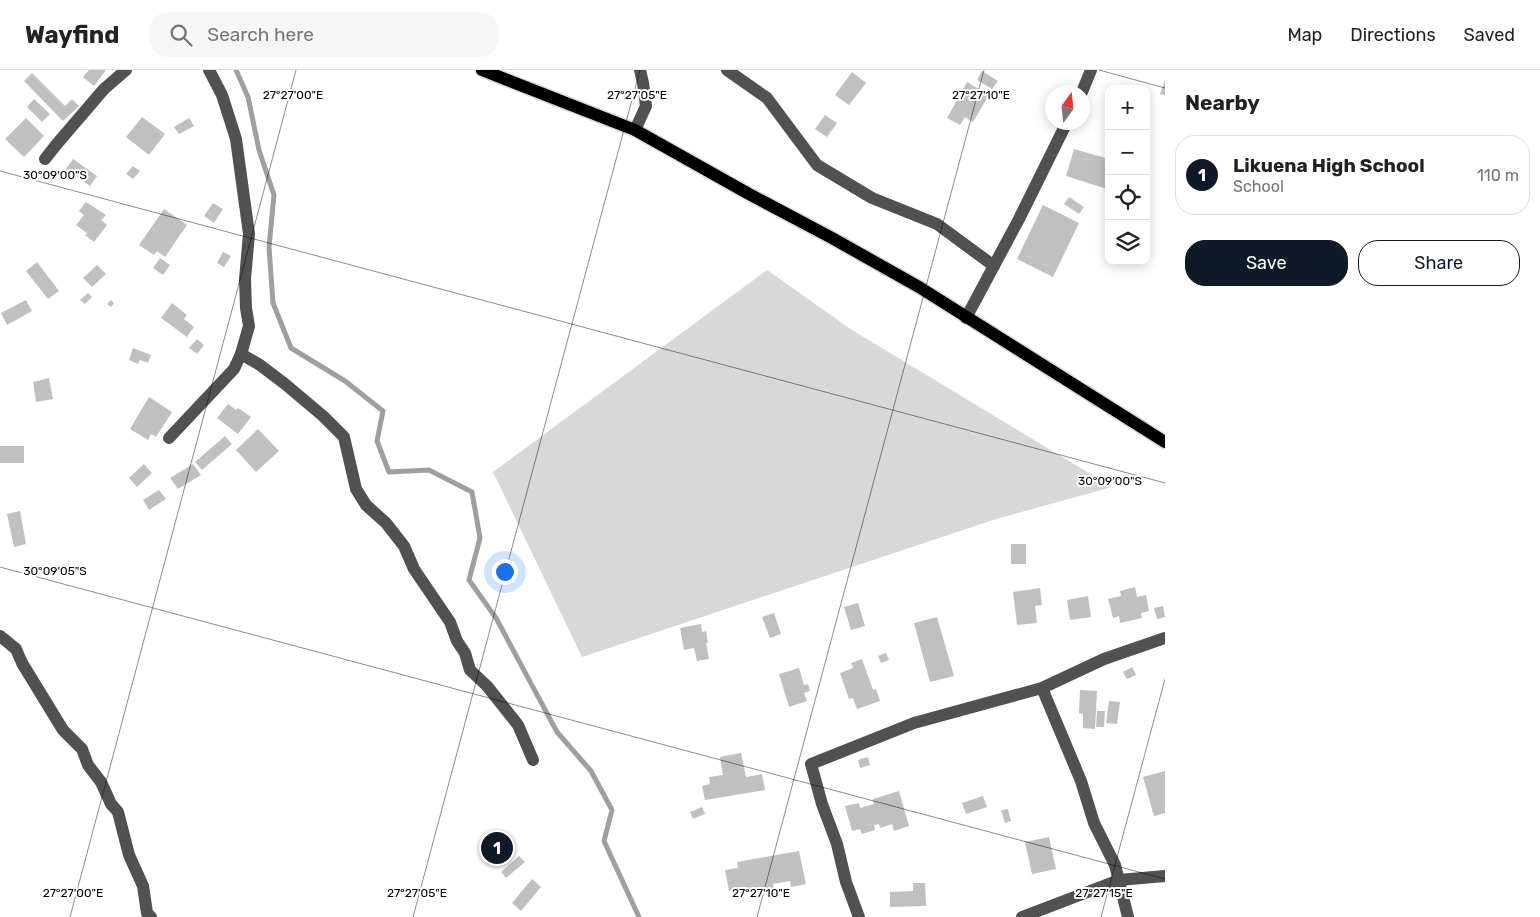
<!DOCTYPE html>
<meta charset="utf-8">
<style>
:root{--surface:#fff;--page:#f6f6f6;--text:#222;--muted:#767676;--line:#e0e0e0;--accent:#111827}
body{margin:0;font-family:Rubik,sans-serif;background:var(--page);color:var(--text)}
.controls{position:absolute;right:15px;top:15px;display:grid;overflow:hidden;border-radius:10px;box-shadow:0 2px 12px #0003}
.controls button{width:45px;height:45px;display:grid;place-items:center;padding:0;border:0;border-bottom:1px solid var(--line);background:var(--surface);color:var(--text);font:25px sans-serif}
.compass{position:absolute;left:1045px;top:15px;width:45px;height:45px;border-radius:50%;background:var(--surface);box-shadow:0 2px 12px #0003;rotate:15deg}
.you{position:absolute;left:504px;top:501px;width:18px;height:18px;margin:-12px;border:4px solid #fff;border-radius:50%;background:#1a73e8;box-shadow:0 0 0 8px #1a73e833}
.badge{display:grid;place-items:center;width:32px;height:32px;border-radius:50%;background:var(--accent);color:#fff;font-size:16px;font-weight:700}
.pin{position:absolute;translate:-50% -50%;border:2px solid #fff;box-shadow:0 1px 5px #0006}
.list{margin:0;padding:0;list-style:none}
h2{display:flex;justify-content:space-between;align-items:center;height:65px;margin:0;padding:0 20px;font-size:21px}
h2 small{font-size:16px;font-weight:400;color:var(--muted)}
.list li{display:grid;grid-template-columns:32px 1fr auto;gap:15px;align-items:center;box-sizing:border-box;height:80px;margin:0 10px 10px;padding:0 10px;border:1px solid var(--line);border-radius:20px}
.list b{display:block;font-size:19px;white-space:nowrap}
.list p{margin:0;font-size:16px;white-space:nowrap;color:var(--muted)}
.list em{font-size:16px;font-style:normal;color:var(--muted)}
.actions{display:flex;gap:10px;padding:15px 20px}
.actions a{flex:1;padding:11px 0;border:1px solid var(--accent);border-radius:20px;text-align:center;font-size:18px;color:var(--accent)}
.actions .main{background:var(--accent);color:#fff}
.icon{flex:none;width:28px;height:28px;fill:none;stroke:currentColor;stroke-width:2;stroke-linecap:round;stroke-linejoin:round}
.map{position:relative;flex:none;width:1165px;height:847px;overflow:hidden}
header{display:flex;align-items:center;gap:30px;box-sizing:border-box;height:70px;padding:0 25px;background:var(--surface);border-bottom:1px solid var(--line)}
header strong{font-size:24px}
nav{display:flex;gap:28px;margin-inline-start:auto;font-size:18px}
.search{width:350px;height:45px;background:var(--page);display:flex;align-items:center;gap:12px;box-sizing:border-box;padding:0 18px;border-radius:20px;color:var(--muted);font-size:19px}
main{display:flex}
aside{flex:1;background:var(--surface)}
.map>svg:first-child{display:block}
.green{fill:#d8d8d8}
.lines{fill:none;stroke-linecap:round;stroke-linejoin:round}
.stream{stroke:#9f9f9f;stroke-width:5}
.building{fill:#c0c0c0}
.major-casing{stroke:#dbdbdb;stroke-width:15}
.minor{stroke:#515151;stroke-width:12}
.major{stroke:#000;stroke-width:12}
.ticks{fill:none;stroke:#000;stroke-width:1;stroke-opacity:0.45}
.ticks-label{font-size:12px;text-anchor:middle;fill:#000;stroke:#fff;stroke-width:4;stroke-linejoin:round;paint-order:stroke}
</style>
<header>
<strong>Wayfind</strong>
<div class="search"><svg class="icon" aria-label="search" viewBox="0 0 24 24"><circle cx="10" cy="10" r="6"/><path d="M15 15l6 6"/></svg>Search here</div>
<nav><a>Map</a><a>Directions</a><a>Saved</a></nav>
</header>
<main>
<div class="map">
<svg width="1165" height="847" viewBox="0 0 1165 847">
<rect width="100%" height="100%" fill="#fff"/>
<path class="green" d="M 767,200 L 852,260 L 1112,417 L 996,449 L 582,587 L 493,402 Z"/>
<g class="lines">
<path class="stream" d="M 236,0 L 248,27 L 259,80 L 274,125 L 269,177 L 273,233 L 291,278 L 345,311 L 383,341 L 377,371 L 389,402 L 429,400 L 472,422 L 480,468 L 469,510 L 496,548 L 557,662 L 591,701 L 612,740 L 604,771 L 639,847"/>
</g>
<g class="building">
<path d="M 89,0 L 106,0 L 94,16 L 83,7 Z"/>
<path d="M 982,1 L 998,11 L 992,19 L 977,10 Z"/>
<path d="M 852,2 L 866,13 L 849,35 L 835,25 Z"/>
<path d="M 32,3 L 65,36 L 72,29 L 79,36 L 63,51 L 24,11 Z"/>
<path d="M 1165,10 L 1165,25 L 1160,24 Z"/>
<path d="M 967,12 L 989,25 L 973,52 L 965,47 L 960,55 L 947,48 Z"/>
<path d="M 34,29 L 50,44 L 42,52 L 27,37 Z"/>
<path d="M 825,45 L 837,53 L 827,67 L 815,59 Z"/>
<path d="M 142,47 L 165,64 L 149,85 L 126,67 Z"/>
<path d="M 26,48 L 44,66 L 24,87 L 5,69 Z"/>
<path d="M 189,48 L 194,56 L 179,64 L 174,57 Z"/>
<path d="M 1074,79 L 1109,89 L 1109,113 L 1107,119 L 1066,106 Z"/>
<path d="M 73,89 L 97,106 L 90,116 L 66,99 Z"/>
<path d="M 133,96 L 140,101 L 133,109 L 126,104 Z"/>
<path d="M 1069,127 L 1084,137 L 1079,144 L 1064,134 Z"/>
<path d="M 86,132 L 106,145 L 101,150 L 107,155 L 94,172 L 85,165 L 87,163 L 76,155 L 84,145 L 79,141 Z"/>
<path d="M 213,133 L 223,139 L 214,153 L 204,146 Z"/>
<path d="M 1043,135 L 1079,153 L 1053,207 L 1017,189 Z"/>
<path d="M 164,139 L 187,155 L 165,187 L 157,181 L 154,185 L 139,175 Z"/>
<path d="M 223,182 L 231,186 L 224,197 L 217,193 Z"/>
<path d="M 160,188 L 170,195 L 163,205 L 153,198 Z"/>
<path d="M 37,192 L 59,221 L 48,229 L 26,201 Z"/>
<path d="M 97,195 L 106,204 L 92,217 L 83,208 Z"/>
<path d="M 88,223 L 92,227 L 85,234 L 80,230 Z"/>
<path d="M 26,230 L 32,241 L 7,255 L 1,243 Z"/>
<path d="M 111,230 L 114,233 L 111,237 L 107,234 Z"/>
<path d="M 172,233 L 187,245 L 184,249 L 194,257 L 187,267 L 161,248 Z"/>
<path d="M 197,269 L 204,275 L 197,284 L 189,278 Z"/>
<path d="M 133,278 L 151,285 L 148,293 L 140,290 L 138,294 L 129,290 Z"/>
<path d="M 49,308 L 53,329 L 36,332 L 33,312 Z"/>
<path d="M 149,327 L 172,342 L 156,367 L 151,364 L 148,370 L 130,359 Z"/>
<path d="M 228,334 L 236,340 L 238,338 L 251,347 L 238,364 L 217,348 Z"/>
<path d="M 258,359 L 279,381 L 256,402 L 236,380 Z"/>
<path d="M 225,366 L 232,374 L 202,400 L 195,392 Z"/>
<rect x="0" y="376" width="24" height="17"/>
<path d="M 144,394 L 152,403 L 137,417 L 129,408 Z"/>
<path d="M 193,394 L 201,405 L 178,419 L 170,408 Z"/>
<path d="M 159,420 L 166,429 L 149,440 L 143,430 Z"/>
<path d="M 20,441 L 26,474 L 14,477 L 7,444 Z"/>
<rect x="1011" y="474" width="15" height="20"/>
<path d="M 1135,517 L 1137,527 L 1146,525 L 1149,541 L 1141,543 L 1142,548 L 1120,553 L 1119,546 L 1113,548 L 1108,529 L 1121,526 L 1120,521 Z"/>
<path d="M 1040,518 L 1042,535 L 1035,536 L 1037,553 L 1017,555 L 1013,522 Z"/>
<path d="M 1088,526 L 1091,547 L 1070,550 L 1067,530 Z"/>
<path d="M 858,533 L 865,556 L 851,560 L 844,537 Z"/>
<path d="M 1163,536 L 1165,547 L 1157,549 L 1154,538 Z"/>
<path d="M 774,543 L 781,564 L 770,568 L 762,547 Z"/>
<path d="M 937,547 L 954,606 L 930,612 L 914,553 Z"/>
<path d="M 701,554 L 702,562 L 706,561 L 708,573 L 706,573 L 709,589 L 697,591 L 694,578 L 684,580 L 680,558 Z"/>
<path d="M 886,583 L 889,590 L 881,593 L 878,586 Z"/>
<path d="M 862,589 L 873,620 L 876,619 L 880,631 L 857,639 L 853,628 L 849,629 L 840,603 L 853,598 L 851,593 Z"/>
<path d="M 1132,597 L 1136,605 L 1127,609 L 1123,602 Z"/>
<path d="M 799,598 L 804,615 L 808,614 L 810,621 L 804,623 L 807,631 L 789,637 L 779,604 Z"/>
<path d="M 1080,620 L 1097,621 L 1095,659 L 1083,658 L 1083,644 L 1079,643 Z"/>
<path d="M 1109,631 L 1120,632 L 1117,654 L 1106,653 Z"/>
<path d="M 1097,641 L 1105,641 L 1104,657 L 1096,657 Z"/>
<path d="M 741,683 L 746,707 L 762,704 L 765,720 L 705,730 L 702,716 L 710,714 L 709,707 L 723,705 L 720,687 Z"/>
<path d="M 868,687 L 870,695 L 860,698 L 858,690 Z"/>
<path d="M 1165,701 L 1165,743 L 1154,746 L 1143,707 Z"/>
<path d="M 899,721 L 909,756 L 894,761 L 892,754 L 880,758 L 879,754 L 874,755 L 875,760 L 862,764 L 860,759 L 852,761 L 845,736 L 859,733 L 860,738 L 874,734 L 873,729 Z"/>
<path d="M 983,726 L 987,737 L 966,744 L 962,733 Z"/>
<path d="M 702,737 L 705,744 L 693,749 L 690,742 Z"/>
<path d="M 1008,739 L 1011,751 L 1005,753 L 1001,740 Z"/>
<path d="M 1049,767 L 1056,799 L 1032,804 L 1025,772 Z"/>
<path d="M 799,781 L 806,814 L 791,817 L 790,811 L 773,814 L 774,819 L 761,821 L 760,819 L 741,822 L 741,819 L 729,821 L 725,800 L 738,798 L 737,792 Z"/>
<path d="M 519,786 L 525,792 L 506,808 L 501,802 Z"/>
<path d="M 532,809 L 541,817 L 521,841 L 512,833 Z"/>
<path d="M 913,813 L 925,813 L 926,836 L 890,837 L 890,822 L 913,821 Z"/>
</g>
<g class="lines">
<g class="major-casing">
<path id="major" d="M 482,0 L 635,60 L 749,124 L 832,168 L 919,217 L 1165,372"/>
</g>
<g class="minor">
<path d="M 727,0 L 767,28 L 817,95 L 872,128 L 937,154 L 994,196"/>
<path d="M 1082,22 L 1091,0"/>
<path d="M 635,60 L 646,36 L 643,13 L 640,0"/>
<path d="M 45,89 L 56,75 L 104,19 L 126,0"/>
<path d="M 966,248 L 1019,149 L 1067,52"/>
<path d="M 241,284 L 260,295 L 285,314 L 323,346 L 344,367 L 356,419 L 366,435 L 386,453 L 404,476 L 414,499 L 450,552 L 457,571 L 465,583 L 470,600 L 487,616 L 518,655 L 533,690"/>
<path d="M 169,368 L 234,299 L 241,284 L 249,256 L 246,238 L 245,209 L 249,164 L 236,69 L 222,25 L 209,0"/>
<path d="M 0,566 L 16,579 L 22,593 L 63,660 L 82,679 L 88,695 L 101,712 L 111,734 L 118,742 L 129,785 L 143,816 L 147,843 L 151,847"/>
<path d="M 1042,618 L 1081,711 L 1094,753 L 1115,795 L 1128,847"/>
<path d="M 859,847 L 846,812 L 837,774 L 822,734 L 811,694 L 914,653 L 1042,618 L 1104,589 L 1165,568"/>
<path d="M 1022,847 L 1119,810 L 1165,806"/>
</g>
<use href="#major" class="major"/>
</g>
<path class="ticks" d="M 1099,0 L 1165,18M 0,101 L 1165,413M 0,497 L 1165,809M 70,847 L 296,0M 413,847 L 640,0M 757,847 L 984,0M 1101,847 L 1165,609"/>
<g class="ticks-label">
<text x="293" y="29">27°27'00"E</text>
<text x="637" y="29">27°27'05"E</text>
<text x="981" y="29">27°27'10"E</text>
<text x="55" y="109">30°09'00"S</text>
<text x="1110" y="415">30°09'00"S</text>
<text x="55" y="505">30°09'05"S</text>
<text x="73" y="827">27°27'00"E</text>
<text x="417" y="827">27°27'05"E</text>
<text x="761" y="827">27°27'10"E</text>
<text x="1104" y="827">27°27'15"E</text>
</g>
</svg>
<div class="controls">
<button>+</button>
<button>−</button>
<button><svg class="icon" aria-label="locate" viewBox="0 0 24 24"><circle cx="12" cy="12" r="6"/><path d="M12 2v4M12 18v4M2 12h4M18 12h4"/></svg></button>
<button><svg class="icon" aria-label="layers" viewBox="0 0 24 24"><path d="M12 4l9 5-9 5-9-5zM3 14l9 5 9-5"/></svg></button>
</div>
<svg class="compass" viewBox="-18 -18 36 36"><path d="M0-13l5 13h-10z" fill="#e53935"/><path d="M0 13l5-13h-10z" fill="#767676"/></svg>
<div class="you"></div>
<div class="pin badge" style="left:497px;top:778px">1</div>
</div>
<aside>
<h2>Nearby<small></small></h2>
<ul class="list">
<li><span class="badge">1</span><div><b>Likuena High School</b><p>School</p></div><em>110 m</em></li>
</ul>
<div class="actions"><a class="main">Save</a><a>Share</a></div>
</aside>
</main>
